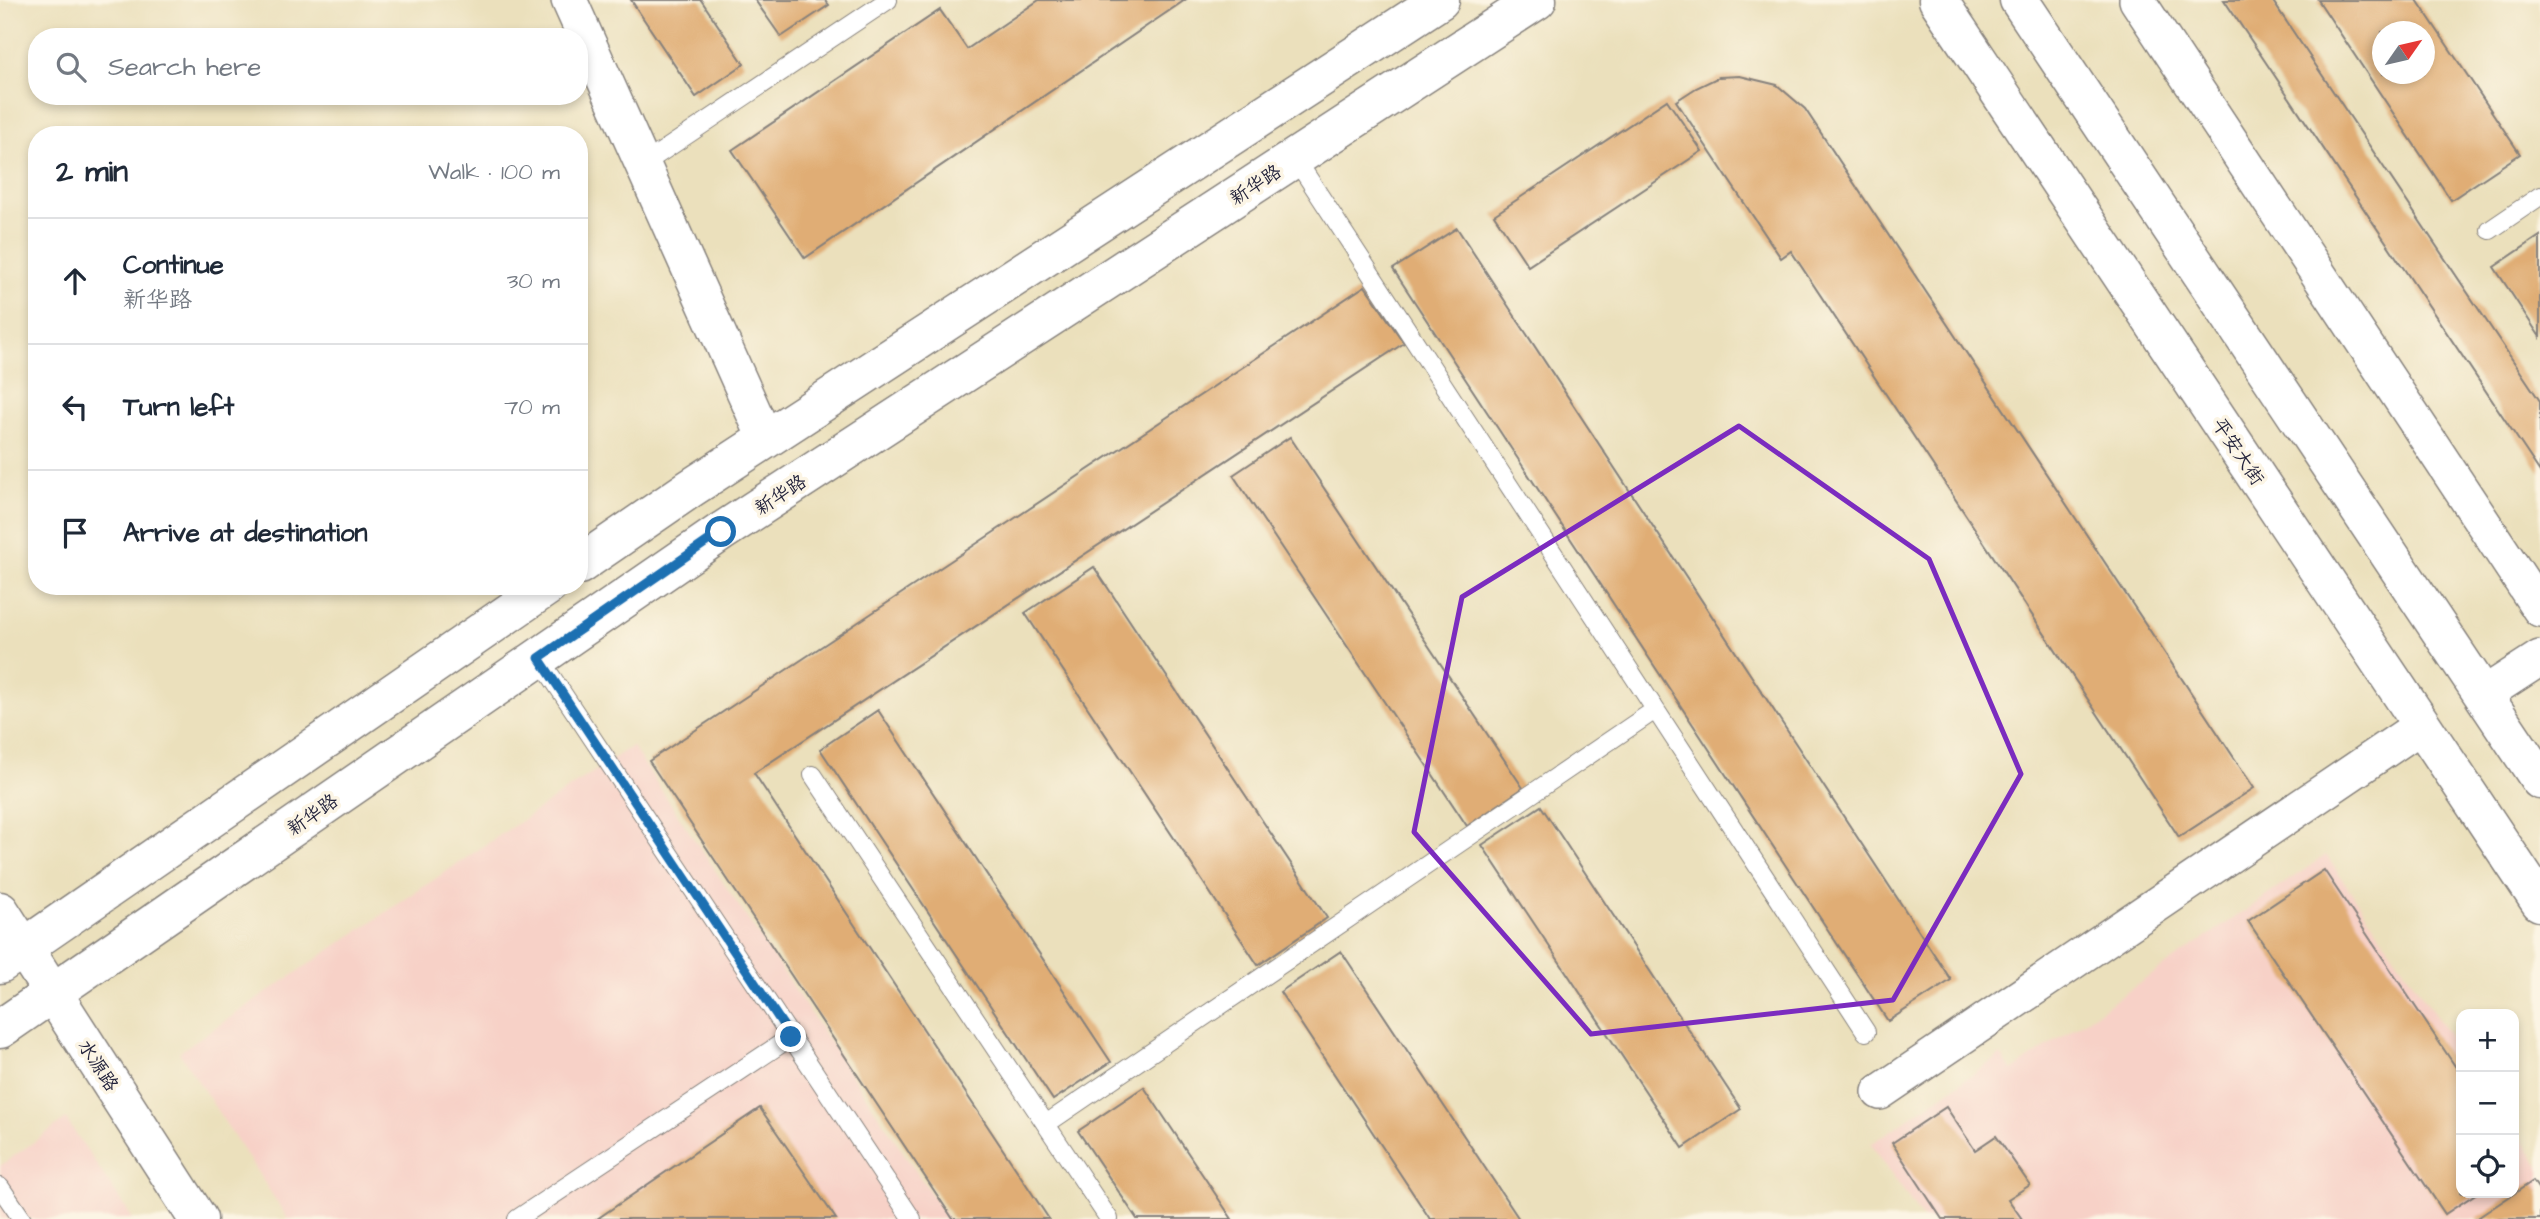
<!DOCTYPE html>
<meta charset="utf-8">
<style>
:root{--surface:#fff;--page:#f6f6f7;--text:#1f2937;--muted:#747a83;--line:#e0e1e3}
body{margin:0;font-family:"Architects Daughter","LXGW WenKai TC",sans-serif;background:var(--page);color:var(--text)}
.controls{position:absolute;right:21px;bottom:21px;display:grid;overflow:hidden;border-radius:14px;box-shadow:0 4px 10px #0003}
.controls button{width:63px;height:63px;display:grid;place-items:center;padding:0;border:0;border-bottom:2px solid var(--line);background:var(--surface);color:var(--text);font:35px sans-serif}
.compass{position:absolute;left:2372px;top:21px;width:63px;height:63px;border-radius:50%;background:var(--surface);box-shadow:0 4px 10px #0003;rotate:56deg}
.stop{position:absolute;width:21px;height:21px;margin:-16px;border:5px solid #1f6fb2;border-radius:50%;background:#fff}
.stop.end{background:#1f6fb2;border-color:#fff;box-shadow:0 2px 7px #0008}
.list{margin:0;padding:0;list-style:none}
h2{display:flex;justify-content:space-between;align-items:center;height:91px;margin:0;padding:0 28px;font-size:30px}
h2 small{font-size:23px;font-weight:400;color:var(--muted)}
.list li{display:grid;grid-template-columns:46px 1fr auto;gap:21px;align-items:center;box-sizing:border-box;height:126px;padding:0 28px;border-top:2px solid var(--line)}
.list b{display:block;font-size:26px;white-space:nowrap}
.list p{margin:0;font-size:23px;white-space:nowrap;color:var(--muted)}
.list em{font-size:23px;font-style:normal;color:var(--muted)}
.icon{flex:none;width:38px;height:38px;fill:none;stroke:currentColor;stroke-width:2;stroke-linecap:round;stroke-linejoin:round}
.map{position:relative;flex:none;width:2540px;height:1219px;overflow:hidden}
.search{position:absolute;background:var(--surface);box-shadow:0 4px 10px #0003;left:28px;top:28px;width:560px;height:77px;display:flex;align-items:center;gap:18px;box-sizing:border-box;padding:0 24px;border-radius:28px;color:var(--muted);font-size:26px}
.panel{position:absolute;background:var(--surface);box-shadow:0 4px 10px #0003;left:28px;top:126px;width:560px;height:469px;border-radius:28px}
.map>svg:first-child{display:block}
.built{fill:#f7d1c7}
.building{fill:#e0ad74;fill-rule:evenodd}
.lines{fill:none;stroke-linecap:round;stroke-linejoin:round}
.lane-casing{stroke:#86817c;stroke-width:20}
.street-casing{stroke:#86817c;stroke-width:38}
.secondary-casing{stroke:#86817c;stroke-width:41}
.lane{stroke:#fff;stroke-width:18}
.street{stroke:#fff;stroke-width:35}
.secondary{stroke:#fff;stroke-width:38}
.route{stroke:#1f6fb2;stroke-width:9}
.marked{fill:none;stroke:#7b2cbf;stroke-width:5;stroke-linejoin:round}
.labels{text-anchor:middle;stroke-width:7;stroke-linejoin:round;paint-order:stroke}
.street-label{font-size:19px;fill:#22223b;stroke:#fcf5e5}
</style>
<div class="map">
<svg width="2540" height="1219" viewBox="0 0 2540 1219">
<rect width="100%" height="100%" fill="#fcf5e5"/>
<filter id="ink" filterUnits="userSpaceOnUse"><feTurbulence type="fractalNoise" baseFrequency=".0143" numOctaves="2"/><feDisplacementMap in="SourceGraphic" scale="14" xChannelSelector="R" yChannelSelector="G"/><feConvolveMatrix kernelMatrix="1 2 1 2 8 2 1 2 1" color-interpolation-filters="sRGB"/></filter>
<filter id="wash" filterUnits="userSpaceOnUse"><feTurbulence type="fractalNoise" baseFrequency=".00686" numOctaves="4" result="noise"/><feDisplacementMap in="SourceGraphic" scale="28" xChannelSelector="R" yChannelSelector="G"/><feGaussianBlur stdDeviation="1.57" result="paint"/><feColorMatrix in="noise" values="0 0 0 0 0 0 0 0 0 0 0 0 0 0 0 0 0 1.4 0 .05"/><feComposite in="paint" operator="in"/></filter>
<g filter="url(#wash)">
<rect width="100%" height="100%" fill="#ebe0bc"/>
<g class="built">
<path d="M 632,746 L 948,1219 L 288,1219 L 179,1052 Z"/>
<path d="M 2326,855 L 2461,1052 L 2461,1193 L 2514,1193 L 2514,1128 L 2540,1166 L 2540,1219 L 1923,1219 L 1871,1144 L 2001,1055 L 2012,1071 Z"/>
<path d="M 66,1119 L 133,1219 L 0,1219 L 0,1166 Z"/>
</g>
<g id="blocks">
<g class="building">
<path d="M 631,0 L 701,0 L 744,64 L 696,97 Z"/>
<path d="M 755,0 L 825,0 L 829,5 L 781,37 Z"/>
<path d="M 1039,0 L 1185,0 L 805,258 L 732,150 L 940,10 L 967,49 Z"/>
<path d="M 2224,0 L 2272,0 L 2540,401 L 2540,472 Z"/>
<path d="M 2318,0 L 2417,0 L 2520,154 L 2451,200 ZM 2382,32 L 2424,32 L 2424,74 L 2382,74 Z"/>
<path d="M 1740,76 L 1777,85 L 1805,109 L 2254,788 L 2179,837 L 1791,251 L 1781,258 L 1676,101 L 1696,88 L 1719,77 Z"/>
<path d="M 1667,100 L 1702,151 L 1528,266 L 1494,215 Z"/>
<path d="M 1457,228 L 1951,980 L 1888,1021 L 1393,269 Z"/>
<path d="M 2540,236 L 2540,337 L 2494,267 Z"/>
<path d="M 1365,286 L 1404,343 L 754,773 L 1049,1219 L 953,1219 L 649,761 Z"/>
<path d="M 1290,437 L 1523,788 L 1467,826 L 1233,475 Z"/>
<path d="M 1094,567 L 1327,918 L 1258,965 L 1025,613 Z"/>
<path d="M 878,710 L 1111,1062 L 1053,1100 L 820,749 Z"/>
<path d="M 1541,806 L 1741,1109 L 1683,1148 L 1482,845 Z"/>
<path d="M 2324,870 L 2461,1075 L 2461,1193 L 2477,1193 L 2445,1214 L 2248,921 Z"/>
<path d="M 1341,951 L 1519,1219 L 1430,1219 L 1280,992 Z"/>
<path d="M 1144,1087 L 1232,1219 L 1137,1219 L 1078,1131 Z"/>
<path d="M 1946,1107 L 1975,1150 L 1996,1136 L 2030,1185 L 2008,1199 L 2022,1219 L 1942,1219 L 1892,1143 Z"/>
<path d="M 760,1108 L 836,1219 L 597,1219 Z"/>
<path d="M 2533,1181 L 2540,1191 L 2540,1219 L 2476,1219 Z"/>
</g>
</g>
</g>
<g filter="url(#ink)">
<use href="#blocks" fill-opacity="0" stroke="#86817c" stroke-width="2"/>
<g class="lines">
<g class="lane-casing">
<g id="lane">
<path d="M 1295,158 L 1866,1032"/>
<path d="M 642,165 L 888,0"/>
<path d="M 2490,230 L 2540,196"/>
<path d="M 539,658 L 912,1219"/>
<path d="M 813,775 L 1109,1219"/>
<path d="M 1046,1124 L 1655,710"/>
<path d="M 0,1187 L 22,1219"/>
<path d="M 517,1219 L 791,1037"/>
</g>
</g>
<g class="street-casing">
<g id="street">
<path d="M 569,0 L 766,440"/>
<path d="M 2137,0 L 2540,609"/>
<path d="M 2483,695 L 2540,658"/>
<path d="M 1880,1092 L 2422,725"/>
</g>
</g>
<g class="secondary-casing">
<g id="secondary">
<path d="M 1938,0 L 2540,902"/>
<path d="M 2019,0 L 2540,780"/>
<path d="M 579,565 L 691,488 L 1440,0"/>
<path d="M 0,911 L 198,1219"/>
<path d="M 0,964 L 548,586"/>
<path d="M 0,1029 L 721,532 L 1537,0"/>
</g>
</g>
<use href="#lane" class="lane"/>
<use href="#street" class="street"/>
<use href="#secondary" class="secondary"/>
</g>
</g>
<g class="lines" filter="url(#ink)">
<path class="route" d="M 721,532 L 539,658 L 791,1037"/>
</g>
<path class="marked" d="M 1739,426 L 1929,559 L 2021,774 L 1893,1000 L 1591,1034 L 1414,832 L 1462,597 Z"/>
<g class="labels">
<g class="street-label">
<text transform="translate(1255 184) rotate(-33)" y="7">新华路</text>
<text transform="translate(2239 451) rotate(56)" y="7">平安大街</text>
<text transform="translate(780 494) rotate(-33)" y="7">新华路</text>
<text transform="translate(312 814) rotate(-35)" y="7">新华路</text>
<text transform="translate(99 1065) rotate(57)" y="7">水源路</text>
</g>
</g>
</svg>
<div class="controls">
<button>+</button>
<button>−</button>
<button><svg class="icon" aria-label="locate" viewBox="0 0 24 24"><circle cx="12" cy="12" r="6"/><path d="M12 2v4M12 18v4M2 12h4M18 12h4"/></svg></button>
</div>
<svg class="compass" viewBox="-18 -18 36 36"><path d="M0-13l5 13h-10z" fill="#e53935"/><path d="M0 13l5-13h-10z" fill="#747a83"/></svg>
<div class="stop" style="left:721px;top:532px"></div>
<div class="stop end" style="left:791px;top:1037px"></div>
<div class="search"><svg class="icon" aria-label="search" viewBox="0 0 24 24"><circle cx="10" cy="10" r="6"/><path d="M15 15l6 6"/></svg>Search here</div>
<section class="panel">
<h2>2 min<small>Walk · 100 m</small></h2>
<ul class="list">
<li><svg class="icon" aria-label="ahead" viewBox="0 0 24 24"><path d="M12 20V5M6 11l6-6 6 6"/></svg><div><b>Continue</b><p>新华路</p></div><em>30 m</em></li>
<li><svg class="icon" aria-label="left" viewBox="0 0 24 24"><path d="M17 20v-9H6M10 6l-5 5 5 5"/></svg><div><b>Turn left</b></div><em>70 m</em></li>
<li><svg class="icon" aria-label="arrive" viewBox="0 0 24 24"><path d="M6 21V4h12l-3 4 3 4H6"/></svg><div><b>Arrive at destination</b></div></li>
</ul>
</section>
</div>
